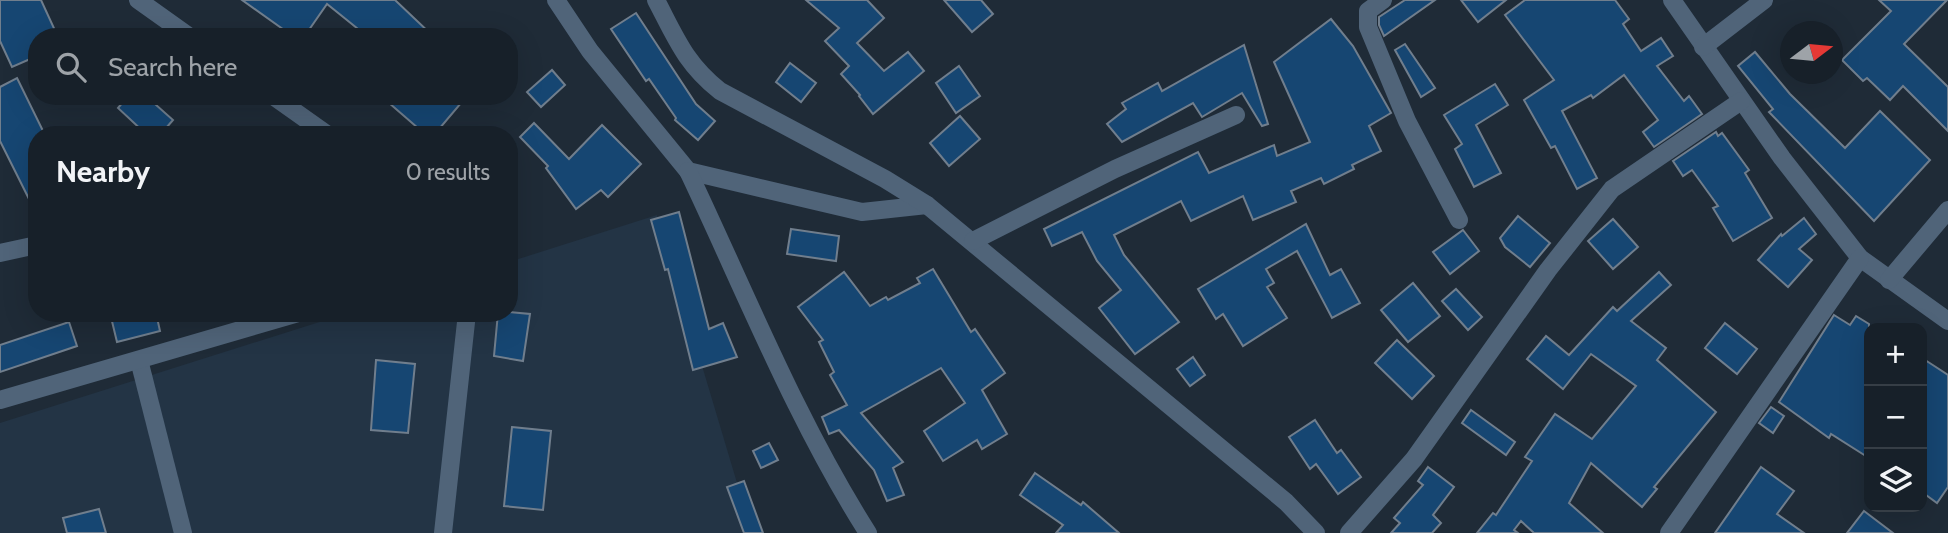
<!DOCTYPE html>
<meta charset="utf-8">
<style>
:root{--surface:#172029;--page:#202831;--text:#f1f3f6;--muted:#9ea3a8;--line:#363e46}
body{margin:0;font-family:Cabin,sans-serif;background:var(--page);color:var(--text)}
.controls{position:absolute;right:21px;bottom:21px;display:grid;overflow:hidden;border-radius:14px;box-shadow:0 7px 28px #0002}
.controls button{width:63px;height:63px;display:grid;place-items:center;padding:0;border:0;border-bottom:2px solid var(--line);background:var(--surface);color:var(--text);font:35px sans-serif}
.compass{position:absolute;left:1780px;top:21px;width:63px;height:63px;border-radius:50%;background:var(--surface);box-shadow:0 7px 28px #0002;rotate:74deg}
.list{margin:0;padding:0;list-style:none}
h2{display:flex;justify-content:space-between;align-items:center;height:91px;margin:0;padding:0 28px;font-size:30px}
h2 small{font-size:23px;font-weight:400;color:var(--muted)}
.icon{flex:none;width:38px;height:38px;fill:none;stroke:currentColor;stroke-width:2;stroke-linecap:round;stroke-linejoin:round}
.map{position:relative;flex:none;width:1948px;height:533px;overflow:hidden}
.search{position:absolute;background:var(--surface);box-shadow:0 7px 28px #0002;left:28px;top:28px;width:490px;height:77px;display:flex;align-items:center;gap:18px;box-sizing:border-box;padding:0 24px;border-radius:28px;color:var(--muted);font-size:26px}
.panel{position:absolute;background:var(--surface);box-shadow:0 7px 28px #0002;left:28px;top:126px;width:490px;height:196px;border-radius:28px}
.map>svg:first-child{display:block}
.built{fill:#233445}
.building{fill:#164672;stroke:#707e8d;stroke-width:2}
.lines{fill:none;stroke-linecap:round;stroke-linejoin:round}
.street{stroke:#506479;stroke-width:18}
</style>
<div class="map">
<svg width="1948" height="533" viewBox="0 0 1948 533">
<rect width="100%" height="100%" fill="#1f2b37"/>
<path class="built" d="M 657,215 L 752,533 L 0,533 L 0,423 L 348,313 L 509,313 L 509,262 Z"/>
<g class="building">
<path d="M 0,0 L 41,0 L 58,37 L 37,37 L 37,56 L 12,67 L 0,41 Z"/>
<path d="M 242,0 L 395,0 L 434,37 L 368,37 L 327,4 L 304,37 L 294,37 Z"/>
<path d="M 806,0 L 867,0 L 884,18 L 857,43 L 884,71 L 908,52 L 924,71 L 873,114 L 859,96 L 860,95 L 841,74 L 849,66 L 825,41 L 839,28 Z"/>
<path d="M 944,0 L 981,0 L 993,14 L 972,32 Z"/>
<path d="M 1405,0 L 1435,0 L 1384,36 L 1379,25 L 1379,17 Z"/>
<path d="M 1461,0 L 1506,0 L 1478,22 Z"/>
<path d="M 1525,0 L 1615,0 L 1629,19 L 1623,24 L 1641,51 L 1661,38 L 1673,56 L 1657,66 L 1684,101 L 1689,96 L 1702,114 L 1654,147 L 1643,132 L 1658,120 L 1624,75 L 1593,98 L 1591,95 L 1562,111 L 1597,178 L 1577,189 L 1555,146 L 1551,148 L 1524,100 L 1554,80 L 1505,15 Z"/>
<path d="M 1879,0 L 1947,0 L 1904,44 L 1948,87 L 1948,131 L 1903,86 L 1890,100 L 1867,78 L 1863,81 L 1842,60 L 1891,11 Z"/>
<path d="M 636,13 L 696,104 L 715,121 L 698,140 L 675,120 L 676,118 L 649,79 L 646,81 L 611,29 Z"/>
<path d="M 1331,19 L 1353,46 L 1391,113 L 1369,126 L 1381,151 L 1352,165 L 1354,169 L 1324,184 L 1321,178 L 1291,191 L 1296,202 L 1253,220 L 1243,196 L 1191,221 L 1181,201 L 1114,235 L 1124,255 L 1179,322 L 1135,354 L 1099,308 L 1121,290 L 1097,261 L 1082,232 L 1052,246 L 1044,229 L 1198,152 L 1209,173 L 1274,145 L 1277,156 L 1310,142 L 1274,62 Z"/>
<path d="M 1405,44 L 1435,88 L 1421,97 L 1395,50 Z"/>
<path d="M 1244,45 L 1268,124 L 1262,126 L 1242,93 L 1202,117 L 1193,103 L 1122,142 L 1107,124 L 1126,109 L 1122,103 L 1158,83 L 1162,91 Z"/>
<path d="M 1755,52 L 1790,94 L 1845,148 L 1880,111 L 1930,160 L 1874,221 L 1769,112 L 1773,109 L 1738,66 Z"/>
<path d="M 790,63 L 816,83 L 801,102 L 776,82 Z"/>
<path d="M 959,66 L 980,96 L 956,113 L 936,83 Z"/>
<path d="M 552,70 L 565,85 L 541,107 L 527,92 Z"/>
<path d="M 17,78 L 45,135 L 37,135 L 37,215 L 0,141 L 0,87 Z"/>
<path d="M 1495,84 L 1508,105 L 1476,125 L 1501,173 L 1474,187 L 1455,149 L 1462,144 L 1444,115 Z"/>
<path d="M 128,96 L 146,96 L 173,120 L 160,135 L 147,135 L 118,108 Z"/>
<path d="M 381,96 L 467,96 L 434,135 L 426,135 Z"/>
<path d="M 960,116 L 980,139 L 949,166 L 930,143 Z"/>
<path d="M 534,123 L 569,159 L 602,125 L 641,164 L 608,197 L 601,190 L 576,209 L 546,168 L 548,166 L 520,137 Z"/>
<path d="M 1716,132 L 1718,136 L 1722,133 L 1749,170 L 1745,173 L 1772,218 L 1733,241 L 1713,208 L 1718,206 L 1692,170 L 1683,176 L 1673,161 Z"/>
<path d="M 679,212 L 709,329 L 723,323 L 737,357 L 693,370 L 668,269 L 665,270 L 651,220 Z"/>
<path d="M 1518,216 L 1550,243 L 1530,267 L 1505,247 L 1500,238 Z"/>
<path d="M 1804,218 L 1816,234 L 1799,249 L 1812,260 L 1788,287 L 1758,260 L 1781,234 L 1782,236 Z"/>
<path d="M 1613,219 L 1638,247 L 1613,269 L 1588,241 Z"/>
<path d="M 1306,224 L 1330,275 L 1341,269 L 1360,303 L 1332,318 L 1297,251 L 1266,269 L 1274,283 L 1267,287 L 1287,318 L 1243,346 L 1223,314 L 1216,319 L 1198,289 Z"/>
<path d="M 791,229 L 839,236 L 836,261 L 787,254 Z"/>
<path d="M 1463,230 L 1479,251 L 1450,274 L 1433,252 Z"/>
<path d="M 933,269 L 971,332 L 975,329 L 1005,373 L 982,390 L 1007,434 L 982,449 L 977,440 L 943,461 L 924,431 L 965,403 L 941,368 L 861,413 L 903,462 L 893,468 L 904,495 L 887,501 L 874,470 L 839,430 L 829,434 L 822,417 L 847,405 L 830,375 L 834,372 L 819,342 L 823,340 L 798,307 L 844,272 L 870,306 L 886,297 L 888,300 L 920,283 L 917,278 Z"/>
<path d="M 1659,272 L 1671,285 L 1631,321 L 1666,348 L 1657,360 L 1716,412 L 1654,487 L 1657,489 L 1642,507 L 1591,463 L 1569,503 L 1603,533 L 1534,533 L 1521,521 L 1514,530 L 1518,533 L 1477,533 L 1493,513 L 1496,515 L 1532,461 L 1525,457 L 1555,414 L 1592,439 L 1636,386 L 1591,354 L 1563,389 L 1527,359 L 1546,336 L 1569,355 L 1613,307 L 1617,311 Z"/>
<path d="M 1413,283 L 1440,316 L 1408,342 L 1381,310 Z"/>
<path d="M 1456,289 L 1482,317 L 1468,330 L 1442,301 Z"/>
<path d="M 509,312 L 530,314 L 523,361 L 494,356 L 498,313 Z"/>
<path d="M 110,313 L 156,313 L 160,331 L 117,342 Z"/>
<path d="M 1834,315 L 1850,325 L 1856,316 L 1869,324 L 1869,458 L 1831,434 L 1829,438 L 1779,402 Z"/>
<path d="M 69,322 L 77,346 L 0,372 L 0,345 Z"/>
<path d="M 1725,323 L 1757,349 L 1737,374 L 1705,348 Z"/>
<path d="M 1397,340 L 1434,376 L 1412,399 L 1375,363 Z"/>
<path d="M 1193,357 L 1205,375 L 1190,386 L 1177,369 Z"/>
<path d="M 1922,358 L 1948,375 L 1948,487 L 1937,503 L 1922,492 Z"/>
<path d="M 376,360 L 415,364 L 408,433 L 371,430 Z"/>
<path d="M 1771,407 L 1784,416 L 1773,433 L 1759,423 Z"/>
<path d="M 1471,410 L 1515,442 L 1506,455 L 1462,423 Z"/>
<path d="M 1315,420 L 1337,453 L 1341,450 L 1361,477 L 1338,494 L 1316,464 L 1310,469 L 1289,437 Z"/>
<path d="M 512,427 L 551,431 L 543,510 L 504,506 Z"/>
<path d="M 769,443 L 778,460 L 761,468 L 753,451 Z"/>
<path d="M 1428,467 L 1454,487 L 1433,515 L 1441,523 L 1432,533 L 1391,533 L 1400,523 L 1394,518 L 1423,485 L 1418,481 Z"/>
<path d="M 1761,467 L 1794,491 L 1777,514 L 1804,533 L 1715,533 Z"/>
<path d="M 1035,473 L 1081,505 L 1083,502 L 1119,533 L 1056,533 L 1063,525 L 1020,495 Z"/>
<path d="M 744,481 L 763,533 L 744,533 L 727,487 Z"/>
<path d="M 99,509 L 106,533 L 67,533 L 63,518 Z"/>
<path d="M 1864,511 L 1893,533 L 1847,533 Z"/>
</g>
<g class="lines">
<g class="street">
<path d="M 138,0 L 190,37"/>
<path d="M 556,0 L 590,51 L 688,171 L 862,212 L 927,205"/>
<path d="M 656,0 C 676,38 685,63 720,91 L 885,179 L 927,205 L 1286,502 L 1316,533"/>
<path d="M 1383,0 L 1368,11 L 1368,27 L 1407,121 L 1459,220"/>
<path d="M 1672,0 L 1782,158 L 1860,258 L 1948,321"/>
<path d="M 1703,47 L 1764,0"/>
<path d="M 273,96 L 328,135"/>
<path d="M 688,171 C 745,291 797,422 868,533"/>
<path d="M 973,241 L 1115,169 L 1236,115"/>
<path d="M 0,253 L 32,246"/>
<path d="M 1889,280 L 1948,210"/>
<path d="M 139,360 L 183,533"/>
<path d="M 0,400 L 298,313"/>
<path d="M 443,533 L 467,313"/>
<path d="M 1349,533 L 1414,459 L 1548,270 L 1612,189 L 1741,101"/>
<path d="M 1669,533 L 1860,258"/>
</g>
</g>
</svg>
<div class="controls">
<button>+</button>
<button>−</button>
<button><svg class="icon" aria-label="layers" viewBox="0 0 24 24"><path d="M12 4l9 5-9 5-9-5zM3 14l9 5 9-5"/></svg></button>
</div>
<svg class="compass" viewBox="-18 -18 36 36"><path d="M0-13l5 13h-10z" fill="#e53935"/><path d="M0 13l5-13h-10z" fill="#9ea3a8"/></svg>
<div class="search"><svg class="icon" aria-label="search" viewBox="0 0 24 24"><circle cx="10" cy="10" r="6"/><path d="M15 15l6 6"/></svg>Search here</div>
<section class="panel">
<h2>Nearby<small>0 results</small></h2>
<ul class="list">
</ul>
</section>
</div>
